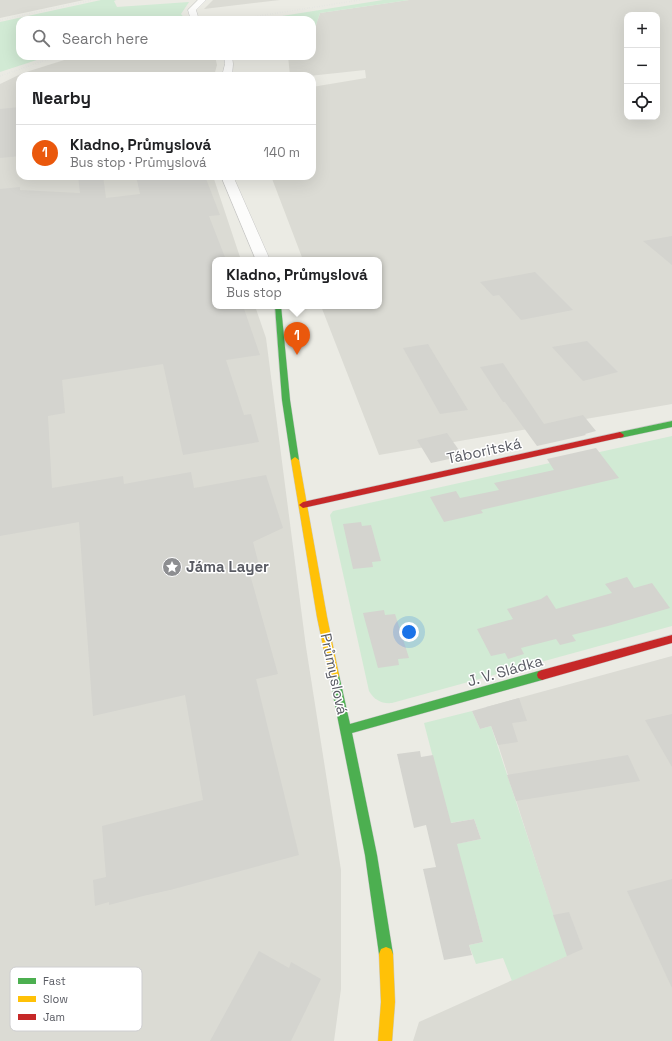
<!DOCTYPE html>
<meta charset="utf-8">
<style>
:root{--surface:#fff;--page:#f6f6f6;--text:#202124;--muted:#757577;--line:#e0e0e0;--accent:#ea580c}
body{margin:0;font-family:"Space Grotesk",sans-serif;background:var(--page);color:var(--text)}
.controls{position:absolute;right:12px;top:12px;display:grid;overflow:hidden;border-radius:8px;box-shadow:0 4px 16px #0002}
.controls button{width:36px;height:36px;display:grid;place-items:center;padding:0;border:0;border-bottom:1px solid var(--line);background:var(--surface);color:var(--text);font:20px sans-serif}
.you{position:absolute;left:409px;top:632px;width:14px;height:14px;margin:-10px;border:3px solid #fff;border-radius:50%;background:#1a73e8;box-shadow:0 0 0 6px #1a73e833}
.badge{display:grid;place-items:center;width:26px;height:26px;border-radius:50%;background:var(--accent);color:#fff;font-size:13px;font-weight:700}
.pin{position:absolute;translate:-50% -33px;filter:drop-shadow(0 1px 2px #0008)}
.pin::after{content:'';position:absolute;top:21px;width:14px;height:12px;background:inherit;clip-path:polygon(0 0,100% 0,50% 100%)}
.popup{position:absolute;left:212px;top:257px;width:170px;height:52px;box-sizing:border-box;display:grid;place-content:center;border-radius:8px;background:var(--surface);filter:drop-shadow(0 1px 3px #0005);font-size:13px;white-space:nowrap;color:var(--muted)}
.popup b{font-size:15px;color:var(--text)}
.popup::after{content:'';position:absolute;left:50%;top:100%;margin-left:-8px;border:8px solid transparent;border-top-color:var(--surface)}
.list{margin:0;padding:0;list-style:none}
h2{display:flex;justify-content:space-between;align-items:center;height:52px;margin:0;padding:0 16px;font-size:17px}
h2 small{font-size:13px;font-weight:400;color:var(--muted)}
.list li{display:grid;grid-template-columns:26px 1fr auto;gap:12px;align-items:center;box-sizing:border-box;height:56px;padding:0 16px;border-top:1px solid var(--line)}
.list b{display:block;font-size:15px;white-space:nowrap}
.list p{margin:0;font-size:13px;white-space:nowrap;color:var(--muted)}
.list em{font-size:13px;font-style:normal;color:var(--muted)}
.icon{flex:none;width:22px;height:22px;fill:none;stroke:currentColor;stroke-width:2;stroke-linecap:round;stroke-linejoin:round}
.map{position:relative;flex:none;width:672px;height:1041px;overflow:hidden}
.search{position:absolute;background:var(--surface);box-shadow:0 4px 16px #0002;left:16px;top:16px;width:300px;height:44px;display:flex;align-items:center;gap:10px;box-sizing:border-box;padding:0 14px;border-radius:12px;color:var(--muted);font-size:15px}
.panel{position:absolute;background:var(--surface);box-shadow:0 4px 16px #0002;left:16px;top:72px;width:300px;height:108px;border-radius:12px}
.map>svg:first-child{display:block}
.industrial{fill:#dbdbd4;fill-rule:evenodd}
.green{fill:#d1ead4}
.building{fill:#d4d4cf}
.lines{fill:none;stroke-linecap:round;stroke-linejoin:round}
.street-casing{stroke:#c8c8c7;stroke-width:1}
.fast-casing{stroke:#cacaca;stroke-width:1}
.slow-casing{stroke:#cacaca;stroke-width:1}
.jam-casing{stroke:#cacaca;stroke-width:1}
.street{fill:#fcfcfb;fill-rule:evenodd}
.fast{fill:#4caf50;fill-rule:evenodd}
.slow{fill:#ffc107;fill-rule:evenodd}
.jam{fill:#c62828;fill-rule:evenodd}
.rail{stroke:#e3e4e3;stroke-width:1.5;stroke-dasharray:0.5 2;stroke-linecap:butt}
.labels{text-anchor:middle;stroke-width:3;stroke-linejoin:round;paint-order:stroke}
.street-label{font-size:15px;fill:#5a5c64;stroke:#fff}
.poi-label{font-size:15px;font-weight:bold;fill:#5a5c64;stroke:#fff;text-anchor:start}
.key{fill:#fff;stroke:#ceced0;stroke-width:1}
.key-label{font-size:11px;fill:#5a5c64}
</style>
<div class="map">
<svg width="672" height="1041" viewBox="0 0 672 1041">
<rect width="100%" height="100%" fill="#ebebe4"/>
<g class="industrial">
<path d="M 0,0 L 84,0 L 0,18 Z"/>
<path d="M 213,0 L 280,0 L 204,9 Z"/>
<path d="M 409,0 L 672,0 L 672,404 L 379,455 L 321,306 L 379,306 L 379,260 L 303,260 L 271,176 L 312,176 L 312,87 L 366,78 L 365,70 L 309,76 L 290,76 L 288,56 L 312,56 L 312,31 L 314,31 L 320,13 ZM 627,15 L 657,15 L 657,117 L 627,117 Z"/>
<path d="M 77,56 L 215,56 L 217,65 L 214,76 L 20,76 L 20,176 L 213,176 L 241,260 L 215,260 L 215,306 L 255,306 L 266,338 L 306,647 L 341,870 L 341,989 L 334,1041 L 0,1041 L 0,84 L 23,73 Z"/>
<path d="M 672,656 L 672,1041 L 413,1041 L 419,1022 L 566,956 L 486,707 Z"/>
</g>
<g class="green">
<path d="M 101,0 L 116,0 L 114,1 L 117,7 L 189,2 L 181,14 L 186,20 L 20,20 L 20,56 L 49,56 L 0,72 L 0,22 Z"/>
<path d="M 383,0 L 409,0 L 320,13 L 314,31 L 312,31 L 312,20 L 284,20 L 282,16 Z"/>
<path d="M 672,436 L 672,626 L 392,703 C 382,704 374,700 369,691 L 330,515 L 333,511 Z"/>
<path d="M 472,711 L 480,729 L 491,726 L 567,956 L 512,981 L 503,958 L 476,964 L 469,945 L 483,942 L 456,844 L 481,839 L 474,819 L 450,823 L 424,723 Z"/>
</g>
<g class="building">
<path d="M 20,107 L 20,156 L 0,158 L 0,109 Z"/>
<path d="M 78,176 L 103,176 L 106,198 L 140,194 L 136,176 L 205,176 L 220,215 L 209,216 L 226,260 L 215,260 L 215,306 L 243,306 L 260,355 L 226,360 L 244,415 L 251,414 L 259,442 L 183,455 L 163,364 L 62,380 L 65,413 L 48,416 L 52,488 L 123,476 L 124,484 L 191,472 L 194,488 L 266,475 L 283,528 L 253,542 L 260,569 L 249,571 L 278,674 L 256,679 L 299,855 L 170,890 L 143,896 L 109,905 L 109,902 L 95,906 L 93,880 L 106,877 L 102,826 L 203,800 L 185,695 L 93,716 L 79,522 L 0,536 L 0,189 L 20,187 L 20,190 L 80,193 Z"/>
<path d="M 672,236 L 672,265 L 643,241 Z"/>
<path d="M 535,272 L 573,310 L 521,320 L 499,295 L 493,296 L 480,282 Z"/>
<path d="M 587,341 L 618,372 L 583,381 L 552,347 Z"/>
<path d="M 428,344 L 437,359 L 468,410 L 440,414 L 403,348 Z"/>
<path d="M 503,363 L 544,424 L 583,415 L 596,431 L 585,434 L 586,435 L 537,446 L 505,402 L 503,402 L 480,367 Z"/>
<path d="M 447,433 L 463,456 L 431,463 L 417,440 Z"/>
<path d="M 596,448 L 619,478 L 481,510 L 483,513 L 444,522 L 430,497 L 456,491 L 460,498 L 499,490 L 494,483 L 554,470 L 547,459 Z"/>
<path d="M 361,522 L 362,526 L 371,525 L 381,561 L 372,562 L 373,567 L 353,569 L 343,524 Z"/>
<path d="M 627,577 L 634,588 L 652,583 L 670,608 L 608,626 L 572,635 L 576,641 L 560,645 L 556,639 L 521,648 L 524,654 L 508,659 L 505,653 L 491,656 L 477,629 L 513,619 L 507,609 L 541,599 L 547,595 L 556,609 L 612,593 L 605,584 Z"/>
<path d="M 384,610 L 385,615 L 395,614 L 409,658 L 398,659 L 399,665 L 378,668 L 363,613 Z"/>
<path d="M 519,698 L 527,721 L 512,723 L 518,742 L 498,745 L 491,726 L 480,729 L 472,711 Z"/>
<path d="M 672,714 L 672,767 L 645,720 Z"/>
<path d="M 420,751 L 421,757 L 433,755 L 451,823 L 474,819 L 481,839 L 457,844 L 483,942 L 469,945 L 472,955 L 444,960 L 423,869 L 436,867 L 426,825 L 414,828 L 397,754 Z"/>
<path d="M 628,755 L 640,781 L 516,801 L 507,775 Z"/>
<path d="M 672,879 L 672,988 L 627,891 Z"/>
<path d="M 569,912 L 583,949 L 567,956 L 553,915 Z"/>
<path d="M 259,951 L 289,968 L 291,962 L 321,979 L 291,1041 L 210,1041 Z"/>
</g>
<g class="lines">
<g class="street-casing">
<g id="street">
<path d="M 198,0 L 206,0 L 196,10 L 199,20 L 191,20 L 188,10 Z"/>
<path d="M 136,56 L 146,56 L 142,59 L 137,58 Z"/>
<path d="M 224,56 L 232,56 L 233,64 L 232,76 L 222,76 L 225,64 Z"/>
<path d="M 221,176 L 233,176 L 270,260 L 256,260 Z"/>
</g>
</g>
<g class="fast-casing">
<g id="fast">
<path d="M 275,306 L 281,306 L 290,400 L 299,460 L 295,463 L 291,460 L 282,400 Z"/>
<path d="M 672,421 L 672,427 L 620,438 L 616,435 L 620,432 Z"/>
<path d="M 334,670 L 338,672 L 339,675 L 350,724 L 542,670 L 546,672 L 547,675 L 546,678 L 542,680 L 352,733 L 377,855 L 393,954 L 391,959 L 386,961 L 381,959 L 379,954 L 365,855 L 329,675 L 330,672 Z"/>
</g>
</g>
<g class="slow-casing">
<g id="slow">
<path d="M 295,457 L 299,460 L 327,617 L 339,675 L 338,678 L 334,680 L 330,678 L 329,675 L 317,617 L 291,460 Z"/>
<path d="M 386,947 L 391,949 L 393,954 L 395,1002 L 392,1041 L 378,1041 L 381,1002 L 379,954 L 381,949 Z"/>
</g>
</g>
<g class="jam-casing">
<g id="jam">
<path d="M 620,432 L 624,435 L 623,437 L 303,508 L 299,505 L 303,502 Z"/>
<path d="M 672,635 L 672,643 L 542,680 L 538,678 L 537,675 L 538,672 L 542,670 Z"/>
</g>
</g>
<use href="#street" class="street"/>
<use href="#fast" class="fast"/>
<use href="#slow" class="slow"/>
<use href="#jam" class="jam"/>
<g class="rail">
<path d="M 0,20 L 92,0"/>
<path d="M 233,20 L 360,0"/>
<path d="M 0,76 L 58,56"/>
</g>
</g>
<defs>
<g id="sight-disc" transform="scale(1)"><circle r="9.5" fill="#8d8e91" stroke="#fff"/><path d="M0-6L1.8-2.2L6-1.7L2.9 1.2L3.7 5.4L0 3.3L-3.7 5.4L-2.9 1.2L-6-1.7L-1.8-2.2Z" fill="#fff"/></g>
</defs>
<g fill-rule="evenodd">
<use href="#sight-disc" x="172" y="567"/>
</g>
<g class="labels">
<g class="street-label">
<text transform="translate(484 451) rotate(-12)" y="5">Táboritská</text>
<text transform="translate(505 671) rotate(-16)" y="5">J. V. Sládka</text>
<text transform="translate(334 674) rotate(78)" y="5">Průmyslová</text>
</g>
<g class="poi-label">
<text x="186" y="572">Jáma Layer</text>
</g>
</g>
<rect x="10" y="967" width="132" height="64" rx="6" class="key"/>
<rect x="18" y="978" width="18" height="6" fill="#4caf50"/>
<rect x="18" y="996" width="18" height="6" fill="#ffc107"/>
<rect x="18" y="1014" width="18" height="6" fill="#c62828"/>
<g class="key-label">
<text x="43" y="985">Fast</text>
<text x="43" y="1003">Slow</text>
<text x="43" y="1021">Jam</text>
</g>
</svg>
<div class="controls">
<button>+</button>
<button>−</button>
<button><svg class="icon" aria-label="locate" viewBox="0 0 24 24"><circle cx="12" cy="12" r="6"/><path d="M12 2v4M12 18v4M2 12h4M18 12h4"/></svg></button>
</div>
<div class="you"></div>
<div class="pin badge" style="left:297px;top:355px">1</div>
<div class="popup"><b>Kladno, Průmyslová</b>Bus stop</div>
<div class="search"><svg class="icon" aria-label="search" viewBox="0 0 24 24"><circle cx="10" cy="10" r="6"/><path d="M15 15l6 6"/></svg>Search here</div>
<section class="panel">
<h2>Nearby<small></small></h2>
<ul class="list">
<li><span class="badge">1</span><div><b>Kladno, Průmyslová</b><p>Bus stop · Průmyslová</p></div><em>140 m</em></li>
</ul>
</section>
</div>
